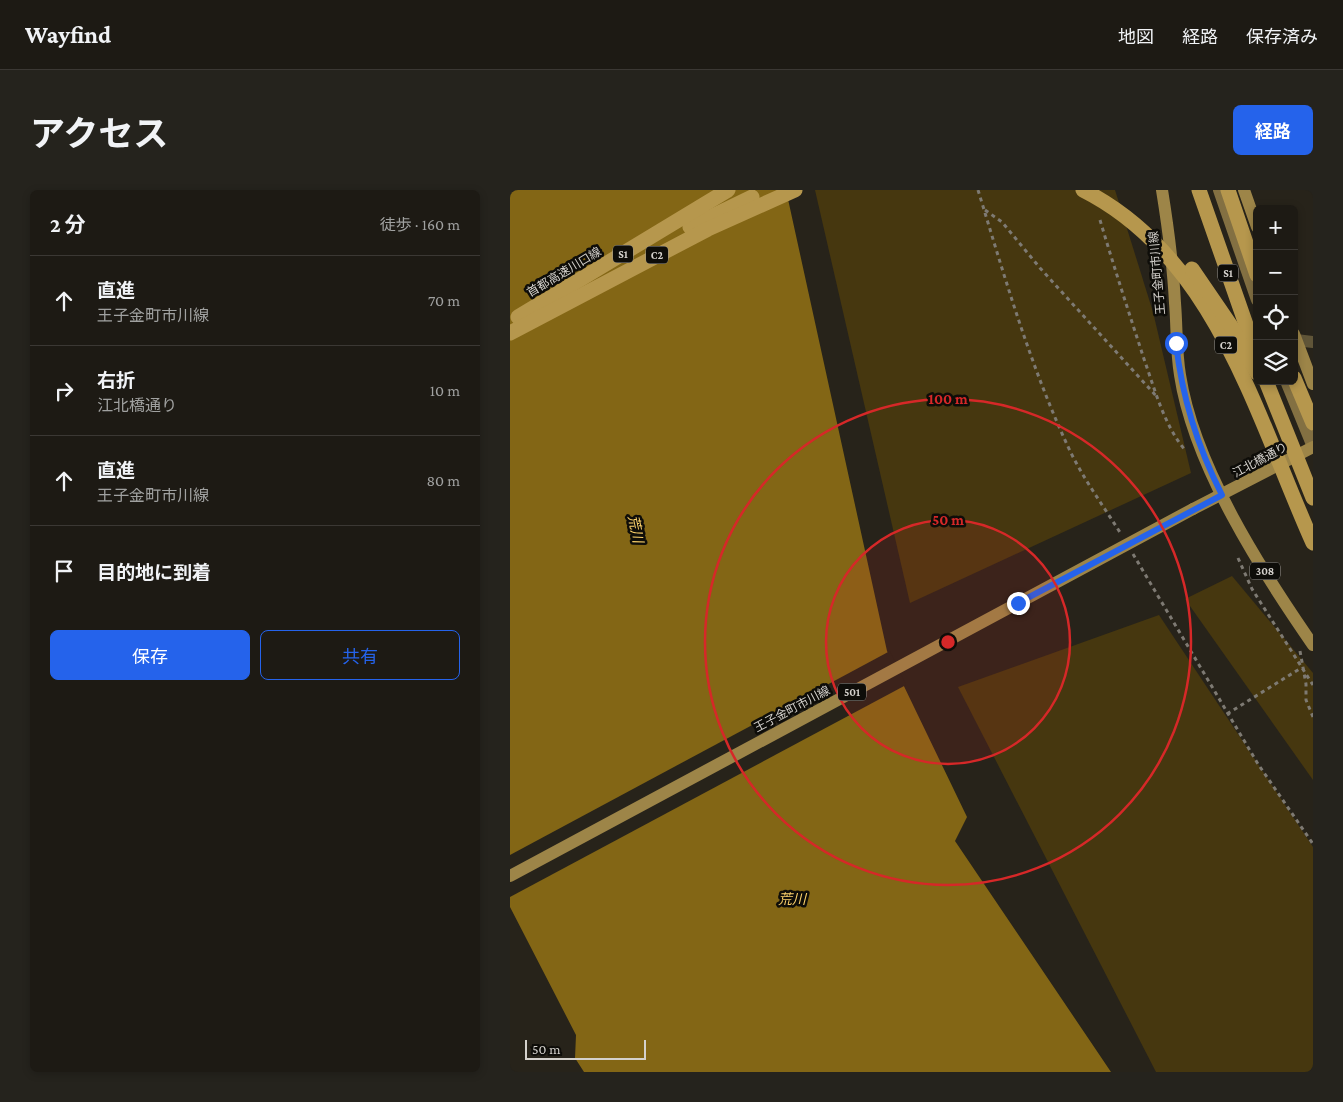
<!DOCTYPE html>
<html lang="ja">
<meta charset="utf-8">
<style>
:root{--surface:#1d1a14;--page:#25231d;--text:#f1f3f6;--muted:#a0a1a0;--line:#3b3834;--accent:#2563eb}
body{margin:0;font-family:"Crimson Pro","Noto Sans JP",serif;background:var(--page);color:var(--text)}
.controls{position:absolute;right:15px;top:15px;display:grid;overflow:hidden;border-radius:8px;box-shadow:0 2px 8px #0003}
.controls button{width:45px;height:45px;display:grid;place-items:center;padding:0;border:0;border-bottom:1px solid var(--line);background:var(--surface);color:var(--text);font:25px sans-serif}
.scale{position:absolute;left:15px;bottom:12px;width:121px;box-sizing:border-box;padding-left:5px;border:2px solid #d4d1cc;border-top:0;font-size:14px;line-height:18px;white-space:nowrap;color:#d4d1cc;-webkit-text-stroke:4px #0e0d09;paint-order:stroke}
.stop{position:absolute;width:15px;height:15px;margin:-11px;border:4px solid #2563eb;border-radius:50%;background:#fff}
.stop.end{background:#2563eb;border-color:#fff;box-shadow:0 1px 5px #0008}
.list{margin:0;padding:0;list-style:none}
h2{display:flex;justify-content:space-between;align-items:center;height:65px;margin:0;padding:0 20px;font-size:21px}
h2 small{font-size:16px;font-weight:400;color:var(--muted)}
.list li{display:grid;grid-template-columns:32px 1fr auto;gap:15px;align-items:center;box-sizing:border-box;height:90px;padding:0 20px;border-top:1px solid var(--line)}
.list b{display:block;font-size:19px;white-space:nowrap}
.list p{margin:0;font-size:16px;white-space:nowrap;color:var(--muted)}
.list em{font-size:16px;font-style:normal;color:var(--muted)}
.actions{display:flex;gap:10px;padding:15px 20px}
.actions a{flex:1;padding:11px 0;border:1px solid var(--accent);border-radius:8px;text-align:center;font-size:18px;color:var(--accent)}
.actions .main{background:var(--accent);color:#fff}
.icon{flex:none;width:28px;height:28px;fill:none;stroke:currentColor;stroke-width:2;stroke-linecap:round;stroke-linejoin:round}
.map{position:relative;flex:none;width:803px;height:882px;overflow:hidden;border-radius:8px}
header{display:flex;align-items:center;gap:30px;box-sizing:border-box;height:70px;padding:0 25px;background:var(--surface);border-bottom:1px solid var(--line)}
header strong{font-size:24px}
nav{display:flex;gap:28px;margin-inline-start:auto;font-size:18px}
.intro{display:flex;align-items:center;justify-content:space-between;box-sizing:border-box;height:120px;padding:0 30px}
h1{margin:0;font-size:35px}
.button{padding:12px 22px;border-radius:8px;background:var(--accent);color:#fff;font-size:18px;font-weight:700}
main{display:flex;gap:30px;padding:0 30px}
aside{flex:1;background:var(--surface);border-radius:8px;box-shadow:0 2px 8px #0003}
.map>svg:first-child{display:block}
.green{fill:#46370f}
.water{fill:#836615}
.pier{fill:#27231a}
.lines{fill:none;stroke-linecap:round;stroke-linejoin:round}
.path{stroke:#7e7a73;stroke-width:3;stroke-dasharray:4 4;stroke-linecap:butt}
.street{stroke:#605538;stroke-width:12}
.secondary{stroke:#837042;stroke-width:12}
.primary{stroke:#9d8548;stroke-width:12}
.highway{stroke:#b6974d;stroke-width:15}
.primary-bridge{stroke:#9d8548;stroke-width:12}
.highway-bridge{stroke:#b6974d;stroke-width:15}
.route{stroke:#2563eb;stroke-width:6}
.ring{fill:none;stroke:#d62828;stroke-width:2.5}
.labels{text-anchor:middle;stroke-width:5;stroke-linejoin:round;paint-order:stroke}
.shield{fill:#0e0d09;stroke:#999692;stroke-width:1}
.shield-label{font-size:11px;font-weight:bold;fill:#d4d1cc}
.street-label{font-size:12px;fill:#d4d1cc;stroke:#0e0d09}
.water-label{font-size:14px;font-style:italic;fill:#fbd16a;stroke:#0e0d09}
.centre{fill:#d62828;stroke:#0e0d09;stroke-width:2.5}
.ring-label{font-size:15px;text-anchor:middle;font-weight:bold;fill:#d62828;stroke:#0e0d09;stroke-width:5;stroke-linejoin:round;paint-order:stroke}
</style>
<header>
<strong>Wayfind</strong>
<nav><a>地図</a><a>経路</a><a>保存済み</a></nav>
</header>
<div class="intro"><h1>アクセス</h1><a class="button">経路</a></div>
<main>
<aside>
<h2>2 分<small>徒歩 · 160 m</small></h2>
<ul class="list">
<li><svg class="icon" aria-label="ahead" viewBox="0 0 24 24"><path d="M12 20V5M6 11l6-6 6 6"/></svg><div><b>直進</b><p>王子金町市川線</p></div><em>70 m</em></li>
<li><svg class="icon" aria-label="right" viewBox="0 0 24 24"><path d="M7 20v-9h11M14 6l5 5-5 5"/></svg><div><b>右折</b><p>江北橋通り</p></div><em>10 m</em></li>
<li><svg class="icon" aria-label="ahead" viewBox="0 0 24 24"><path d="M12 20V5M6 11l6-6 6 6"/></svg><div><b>直進</b><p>王子金町市川線</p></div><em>80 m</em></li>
<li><svg class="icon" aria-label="arrive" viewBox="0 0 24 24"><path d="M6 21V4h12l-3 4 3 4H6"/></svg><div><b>目的地に到着</b></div></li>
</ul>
<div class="actions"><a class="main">保存</a><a>共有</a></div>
</aside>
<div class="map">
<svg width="803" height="882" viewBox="0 0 803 882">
<rect width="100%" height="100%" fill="#27231a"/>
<g class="green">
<path d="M 305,0 L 605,0 L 643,122 L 681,283 L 400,413 Z"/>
<path d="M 722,386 L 803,483 L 803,590 L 675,409 Z"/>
<path d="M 649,425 L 803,657 L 803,882 L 646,882 L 448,497 Z"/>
</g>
<path class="water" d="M 0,0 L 276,0 L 377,461 L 457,627 L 445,651 L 601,882 L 74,882 L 65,868 L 66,845 L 0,717 Z"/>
<path class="pier" d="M 380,461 L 396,495 L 0,707 L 0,665 Z"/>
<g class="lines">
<g class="path">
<path d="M 468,0 C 495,88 521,179 561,263 C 575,291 594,317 611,344"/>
<path d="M 475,20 L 492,32 L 530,78 L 648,208"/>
<path d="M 590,30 C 604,77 619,123 634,169 C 645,200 654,235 675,260"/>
<path d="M 623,364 L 748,574 L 803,654"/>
<path d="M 728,368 L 742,399 L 803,495"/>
<path d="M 790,461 L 796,494 L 796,510 L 803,527"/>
<path d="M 717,524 L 791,478"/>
</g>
<path class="street" d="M 786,150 L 803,152"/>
<g class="secondary">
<path d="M 709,0 L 747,110"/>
<path d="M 776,191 L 803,257"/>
</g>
<g class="primary">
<path d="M 652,0 C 658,37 663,75 665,113 C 667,137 666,161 670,185 C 684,276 751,380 803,455"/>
<path d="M 734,0 L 747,37"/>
<path d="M 784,144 L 803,194"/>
<path d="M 683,319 L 803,257"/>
</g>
<g class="highway">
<path d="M 689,0 L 747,166"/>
<path d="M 718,0 L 747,85"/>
<path d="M 180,37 L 242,7"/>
<path d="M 8,127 L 218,0"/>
<path d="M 0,143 L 198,39 L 285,0"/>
<path d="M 784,188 L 803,233"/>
</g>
<path class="primary-bridge" d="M 0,686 L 683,319"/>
<g class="highway-bridge">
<path d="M 573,0 C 706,67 746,226 803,353"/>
<path d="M 682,79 L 721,136 L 747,183"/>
<path d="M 756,191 L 803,308"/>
</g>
</g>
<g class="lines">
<path class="route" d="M 508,413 L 712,305 C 687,256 672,208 666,153"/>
</g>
<circle cx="438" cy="452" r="122" fill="#d62828" fill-opacity=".12"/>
<g class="ring">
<circle cx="438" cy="452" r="122"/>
<circle cx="438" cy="452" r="243"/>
</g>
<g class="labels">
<g class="shield">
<rect x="103" y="55.5" width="20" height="17" rx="4"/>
<rect x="136" y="56.5" width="22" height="17" rx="4"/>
<rect x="708" y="74.5" width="20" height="17" rx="4"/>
<rect x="705" y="146.5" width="22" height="17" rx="4"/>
<rect x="740" y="372.5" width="30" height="17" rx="4"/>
<rect x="328" y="493.5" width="28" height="17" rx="4"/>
</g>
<g class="shield-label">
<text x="113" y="68">S1</text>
<text x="147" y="69">C2</text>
<text x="718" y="87">S1</text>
<text x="716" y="159">C2</text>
<text x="755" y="385">308</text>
<text x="342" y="506">501</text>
</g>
<g class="street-label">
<text transform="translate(54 82) rotate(-31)" y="4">首都高速川口線</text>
<text transform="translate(647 83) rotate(-95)" y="4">王子金町市川線</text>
<text transform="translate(750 270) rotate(-28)" y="4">江北橋通り</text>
<text transform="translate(282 519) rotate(-28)" y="4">王子金町市川線</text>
</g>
<g class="water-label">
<text transform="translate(126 339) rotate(78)" y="5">荒川</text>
<text x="282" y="714">荒川</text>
</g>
</g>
<circle cx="438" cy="452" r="8" class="centre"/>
<g class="ring-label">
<text x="438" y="214">100 m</text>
<text x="438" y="335">50 m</text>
</g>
</svg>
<div class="controls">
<button>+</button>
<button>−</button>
<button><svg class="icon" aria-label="locate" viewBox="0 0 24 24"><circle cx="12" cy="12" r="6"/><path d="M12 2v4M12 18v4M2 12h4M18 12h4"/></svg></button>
<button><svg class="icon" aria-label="layers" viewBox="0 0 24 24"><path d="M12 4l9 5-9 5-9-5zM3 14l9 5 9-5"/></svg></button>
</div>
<div class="scale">50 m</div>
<div class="stop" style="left:666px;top:153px"></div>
<div class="stop end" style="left:508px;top:413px"></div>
</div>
</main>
